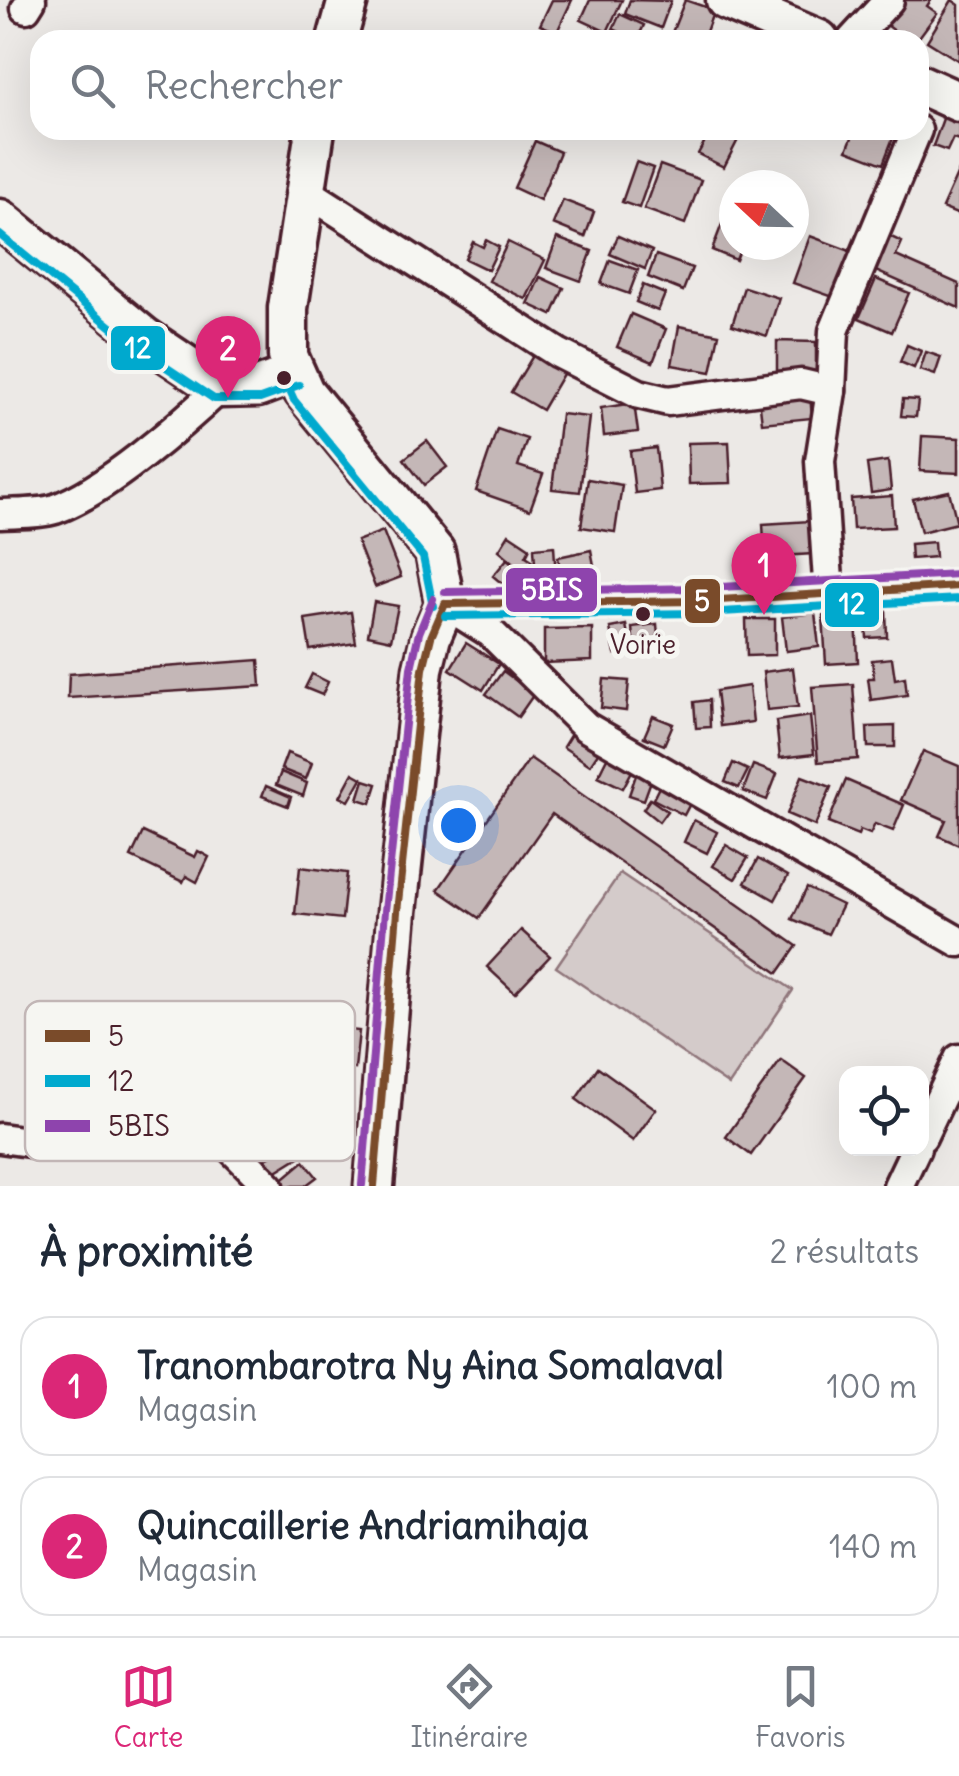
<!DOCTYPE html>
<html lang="fr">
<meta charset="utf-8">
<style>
:root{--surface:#fff;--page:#f6f6f7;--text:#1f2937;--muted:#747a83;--line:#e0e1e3;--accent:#db2777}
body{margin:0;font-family:Delius,sans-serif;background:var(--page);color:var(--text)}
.controls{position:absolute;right:30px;bottom:30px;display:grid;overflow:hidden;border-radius:20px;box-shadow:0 10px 40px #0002}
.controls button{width:90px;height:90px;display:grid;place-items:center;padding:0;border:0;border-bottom:2px solid var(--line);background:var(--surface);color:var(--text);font:50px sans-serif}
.compass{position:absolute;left:719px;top:170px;width:90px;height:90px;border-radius:50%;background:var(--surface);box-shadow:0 10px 40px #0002;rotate:292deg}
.you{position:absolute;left:458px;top:825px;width:35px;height:35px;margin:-25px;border:8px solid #fff;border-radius:50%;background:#1a73e8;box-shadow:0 0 0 15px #1a73e833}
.badge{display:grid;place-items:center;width:65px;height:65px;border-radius:50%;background:var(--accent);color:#fff;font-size:32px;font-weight:700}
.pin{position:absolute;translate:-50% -82px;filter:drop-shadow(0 2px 5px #0008)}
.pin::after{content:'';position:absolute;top:52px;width:35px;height:30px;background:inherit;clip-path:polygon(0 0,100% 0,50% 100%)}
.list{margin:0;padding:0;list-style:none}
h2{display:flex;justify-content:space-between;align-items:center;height:130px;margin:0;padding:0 40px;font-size:42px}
h2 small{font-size:32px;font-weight:400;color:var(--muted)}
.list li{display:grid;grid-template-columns:65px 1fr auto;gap:30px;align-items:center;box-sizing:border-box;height:140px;margin:0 20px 20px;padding:0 20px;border:2px solid var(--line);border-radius:30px}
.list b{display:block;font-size:38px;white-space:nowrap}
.list p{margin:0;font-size:32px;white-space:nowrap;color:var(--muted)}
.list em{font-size:32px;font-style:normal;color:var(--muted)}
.icon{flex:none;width:55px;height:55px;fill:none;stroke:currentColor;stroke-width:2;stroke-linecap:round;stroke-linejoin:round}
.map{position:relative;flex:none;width:959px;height:1186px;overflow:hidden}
.search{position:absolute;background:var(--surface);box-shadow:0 10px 40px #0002;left:30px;right:30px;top:30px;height:110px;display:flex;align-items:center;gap:25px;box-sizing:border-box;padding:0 35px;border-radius:30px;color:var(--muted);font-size:38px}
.sheet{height:450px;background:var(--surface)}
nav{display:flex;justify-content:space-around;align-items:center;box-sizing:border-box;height:140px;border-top:2px solid var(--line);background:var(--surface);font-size:28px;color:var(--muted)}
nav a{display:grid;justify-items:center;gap:5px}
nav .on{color:var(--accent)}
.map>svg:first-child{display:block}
.green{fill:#d4cbca;stroke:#8f757a;stroke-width:2.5}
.building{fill:#c4b7b7;stroke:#4a1f2b;stroke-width:2.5}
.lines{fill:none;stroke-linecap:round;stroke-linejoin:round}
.street-casing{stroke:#4a1f2b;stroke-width:35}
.secondary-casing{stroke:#4a1f2b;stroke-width:45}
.street{stroke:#f6f6f2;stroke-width:28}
.secondary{stroke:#f6f6f2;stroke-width:38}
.bus-1-casing{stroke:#f6f6f2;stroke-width:15}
.bus-2-casing{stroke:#f6f6f2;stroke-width:15}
.bus-3-casing{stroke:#f6f6f2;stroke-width:15}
.bus-1{stroke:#7a4b2a;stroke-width:8}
.bus-2{stroke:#00a9ce;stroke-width:8}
.bus-3{stroke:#8e44ad;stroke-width:8}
.bus-dot{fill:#4a1f2b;stroke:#f6f6f2;stroke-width:4}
.labels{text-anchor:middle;stroke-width:10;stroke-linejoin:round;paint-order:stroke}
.bus-label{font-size:26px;fill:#4a1f2b;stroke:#f6f6f2}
.key{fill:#f6f6f2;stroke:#c2b6b6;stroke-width:2.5}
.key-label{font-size:28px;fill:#4a1f2b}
.line-badge{stroke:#f6f6f2;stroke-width:4}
.badge-label{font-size:28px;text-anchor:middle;font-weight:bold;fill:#fff}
</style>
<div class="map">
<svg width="959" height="1186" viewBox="0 0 959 1186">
<rect width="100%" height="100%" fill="#ece9e6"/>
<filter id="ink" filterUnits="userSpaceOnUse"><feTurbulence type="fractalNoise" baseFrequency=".01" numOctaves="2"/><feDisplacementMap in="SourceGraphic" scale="20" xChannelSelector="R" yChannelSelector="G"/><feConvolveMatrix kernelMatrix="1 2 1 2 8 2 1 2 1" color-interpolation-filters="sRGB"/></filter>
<g filter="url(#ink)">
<path class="green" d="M 620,873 L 793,990 L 729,1085 L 556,967 Z"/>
<g class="building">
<path d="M 552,0 L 572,0 L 557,32 L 540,25 Z"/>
<path d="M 590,0 L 622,0 L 607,32 L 581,20 Z"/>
<path d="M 630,0 L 671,1 L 661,28 L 625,14 Z"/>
<path d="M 685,0 L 714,10 L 703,40 L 669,40 Z"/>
<path d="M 900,0 L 931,0 L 927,6 L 937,13 L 917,40 L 907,40 L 884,23 Z"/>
<path d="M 952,0 L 959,5 L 959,61 L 927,41 Z"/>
<path d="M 620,14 L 644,25 L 637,40 L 613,29 Z"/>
<path d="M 945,113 L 959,118 L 959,140 L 953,138 L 947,151 L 933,146 Z"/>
<path d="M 711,130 L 743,130 L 724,167 L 698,154 Z"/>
<path d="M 855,130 L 896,130 L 883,164 L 847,150 Z"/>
<path d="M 535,141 L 560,152 L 540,200 L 514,188 Z"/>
<path d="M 636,162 L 653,168 L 639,208 L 622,202 Z"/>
<path d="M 660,165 L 701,180 L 685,224 L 644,209 Z"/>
<path d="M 959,170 L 959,215 L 942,208 Z"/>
<path d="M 563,200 L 594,212 L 585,237 L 553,224 Z"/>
<path d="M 722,224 L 734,229 L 734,245 L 742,245 L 736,260 L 712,250 Z"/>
<path d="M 887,235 L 902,242 L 896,256 L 959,284 L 959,308 L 871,269 Z"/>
<path d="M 618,236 L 652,251 L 645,269 L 610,254 Z"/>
<path d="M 810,236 L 853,252 L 836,298 L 793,283 Z"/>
<path d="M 557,238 L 592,251 L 581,281 L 546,268 Z"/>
<path d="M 486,240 L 499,247 L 488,270 L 465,259 L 473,242 L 483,247 Z"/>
<path d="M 508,242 L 545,260 L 526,299 L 489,281 Z"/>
<path d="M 656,255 L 692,268 L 683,291 L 648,277 Z"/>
<path d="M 610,260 L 638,270 L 629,294 L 601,284 Z"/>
<path d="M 540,277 L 564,288 L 552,315 L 528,304 Z"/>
<path d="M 876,279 L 909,293 L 892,332 L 859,318 Z"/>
<path d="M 643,285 L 665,294 L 658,311 L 636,302 Z"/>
<path d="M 744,287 L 779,298 L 767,336 L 732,325 Z"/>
<path d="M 631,314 L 666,329 L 653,362 L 617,347 Z"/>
<path d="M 679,326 L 719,334 L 711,372 L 672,365 Z"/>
<path d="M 777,341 L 816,342 L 816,374 L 777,373 Z"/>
<path d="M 540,344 L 570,362 L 542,410 L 511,392 Z"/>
<path d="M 907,345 L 921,351 L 914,368 L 900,362 Z"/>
<path d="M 926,352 L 941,357 L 935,375 L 920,370 Z"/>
<path d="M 810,394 L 812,418 L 762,423 L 759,398 Z"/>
<path d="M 903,399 L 918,400 L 916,417 L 901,416 Z"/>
<path d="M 634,403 L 638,432 L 604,436 L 601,408 Z"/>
<path d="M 561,414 L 589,417 L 580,492 L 552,489 Z"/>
<path d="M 497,429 L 527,439 L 518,466 L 543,474 L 530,510 L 476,491 Z"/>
<path d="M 922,436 L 959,438 L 959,473 L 920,471 Z"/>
<path d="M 427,441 L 447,467 L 424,485 L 404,459 Z"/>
<path d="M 729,442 L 731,483 L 689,484 L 688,443 Z"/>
<path d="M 656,448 L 660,490 L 635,493 L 630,451 Z"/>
<path d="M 888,461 L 891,490 L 871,493 L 867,464 Z"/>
<path d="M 588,479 L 622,485 L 615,532 L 581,527 Z"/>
<path d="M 949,491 L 957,523 L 921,532 L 913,499 Z"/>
<path d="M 892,496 L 894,527 L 853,529 L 851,499 Z"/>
<path d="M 810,521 L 813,554 L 765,557 L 763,524 Z"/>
<path d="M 383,531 L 401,577 L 375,587 L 357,541 Z"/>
<path d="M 509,534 L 530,548 L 526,556 L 532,560 L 532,578 L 499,550 Z"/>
<path d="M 934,542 L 935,557 L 911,559 L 910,544 Z"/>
<path d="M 554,546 L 556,577 L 536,579 L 534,548 Z"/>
<path d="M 591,550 L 597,580 L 564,587 L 558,557 Z"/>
<path d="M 507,559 L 520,569 L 505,586 L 493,576 Z"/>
<path d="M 374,602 L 398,606 L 391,640 L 368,635 Z"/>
<path d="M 886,609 L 887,637 L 867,638 L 865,610 Z"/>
<path d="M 351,612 L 356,643 L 310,650 L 305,619 Z"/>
<path d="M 815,613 L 819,647 L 786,651 L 782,617 Z"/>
<path d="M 856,614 L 858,662 L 826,664 L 823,616 Z"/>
<path d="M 746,619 L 775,619 L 775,655 L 747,656 Z"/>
<path d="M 657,624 L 659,647 L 634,650 L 632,627 Z"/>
<path d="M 626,625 L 631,651 L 615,654 L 610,628 Z"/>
<path d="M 592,628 L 592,661 L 544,663 L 544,629 Z"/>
<path d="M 466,643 L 499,664 L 483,690 L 450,669 Z"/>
<path d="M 892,658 L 895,679 L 905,677 L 907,695 L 871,700 L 868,678 L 874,678 L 872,660 Z"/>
<path d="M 259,660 L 261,686 L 68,698 L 69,674 Z"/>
<path d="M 793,668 L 798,707 L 767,710 L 763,672 Z"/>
<path d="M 503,671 L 534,694 L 518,717 L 486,694 Z"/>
<path d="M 312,674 L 328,682 L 322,695 L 305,688 Z"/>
<path d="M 604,679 L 629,681 L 626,711 L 601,708 Z"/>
<path d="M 853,684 L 858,759 L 818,762 L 812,687 Z"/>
<path d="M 749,686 L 753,722 L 720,726 L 716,691 Z"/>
<path d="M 709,700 L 710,727 L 696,728 L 694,702 Z"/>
<path d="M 653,716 L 673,724 L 664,745 L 644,737 Z"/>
<path d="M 810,716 L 814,754 L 780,758 L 776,721 Z"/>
<path d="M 895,726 L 895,747 L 868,747 L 867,727 Z"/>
<path d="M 574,729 L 602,747 L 590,765 L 563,747 Z"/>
<path d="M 923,751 L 959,766 L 959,845 L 939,836 L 946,820 L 901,800 Z"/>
<path d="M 287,753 L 312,763 L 306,779 L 281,769 Z"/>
<path d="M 530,758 L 797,946 L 778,973 L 552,814 L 479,918 L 438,890 Z"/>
<path d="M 607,758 L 632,771 L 623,788 L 598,776 Z"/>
<path d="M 733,763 L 748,770 L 739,788 L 725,782 Z"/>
<path d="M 753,765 L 777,774 L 767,800 L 743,791 Z"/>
<path d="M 281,772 L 307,783 L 303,796 L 276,785 Z"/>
<path d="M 637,772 L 652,778 L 644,800 L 629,795 Z"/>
<path d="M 353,773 L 362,778 L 349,801 L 340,797 Z"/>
<path d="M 802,776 L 831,787 L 815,826 L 787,814 Z"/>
<path d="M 663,779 L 694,796 L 684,815 L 653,799 Z"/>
<path d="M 364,780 L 377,784 L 371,803 L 358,799 Z"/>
<path d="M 846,780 L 904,805 L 893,831 L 875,824 L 870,834 L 860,830 L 858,835 L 828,823 Z"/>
<path d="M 266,786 L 291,797 L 288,806 L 262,796 Z"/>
<path d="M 650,799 L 667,811 L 659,822 L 643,809 Z"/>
<path d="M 694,820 L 717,832 L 707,853 L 684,842 Z"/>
<path d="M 143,832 L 195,857 L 198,851 L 209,857 L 197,882 L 186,876 L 183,882 L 131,857 Z"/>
<path d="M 726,845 L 748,858 L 735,879 L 713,866 Z"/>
<path d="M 758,859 L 788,876 L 775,900 L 745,883 Z"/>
<path d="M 300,867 L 347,873 L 342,919 L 295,914 Z"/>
<path d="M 807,888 L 842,905 L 828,934 L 792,919 Z"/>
<path d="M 521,930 L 550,956 L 515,993 L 487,967 Z"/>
<path d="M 323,1027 L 359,1031 L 355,1069 L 319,1065 Z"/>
<path d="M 781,1060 L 806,1078 L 751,1155 L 726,1137 Z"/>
<path d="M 598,1067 L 656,1109 L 633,1141 L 576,1099 Z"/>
<path d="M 290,1143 L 299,1157 L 270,1175 L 262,1161 Z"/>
<path d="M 304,1161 L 317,1177 L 305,1186 L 282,1186 L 279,1182 Z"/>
</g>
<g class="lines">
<g class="street-casing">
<g id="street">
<path d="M 26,8 L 31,0"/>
<path d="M 852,40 L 889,0"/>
<path d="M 306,191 L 558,353 L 639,394 L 668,401 L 801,384 L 831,391"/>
<path d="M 0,514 C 17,513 39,514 55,509 C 104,492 182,424 220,388"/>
<path d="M 829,596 L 820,461 L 831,391 L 834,331 L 917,130"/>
<path d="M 445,604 L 491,633 L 586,727 L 959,942"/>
<path d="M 446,604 C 618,606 788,599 959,586"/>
<path d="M 922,1137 L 959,1059"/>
<path d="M 0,1138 L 36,1143 L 152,1134 L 217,1134 L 269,1186"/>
<path d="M 898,1186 L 916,1148"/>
</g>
</g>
<g class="secondary-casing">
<g id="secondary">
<path d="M 726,0 L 819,40"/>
<path d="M 337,40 L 348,0"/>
<path d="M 919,84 L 959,102"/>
<path d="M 315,130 L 288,308 L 288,356 L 304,392 L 435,552 L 445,604 L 431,637 L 423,669 L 397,912 L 374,1186"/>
<path d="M 0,219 L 144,337 L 220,388 L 258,387 L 295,373"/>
</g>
</g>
<use href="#street" class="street"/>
<use href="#secondary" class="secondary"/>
<g class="bus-1-casing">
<g id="bus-1">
<path d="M 445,604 L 702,601 L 959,586"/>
<path d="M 374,1186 L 397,912 L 423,669 L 431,637 L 445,604"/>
</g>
</g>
<g class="bus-2-casing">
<g id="bus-2">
<path d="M 0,235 L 136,347 L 214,399 L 260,399 L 299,385"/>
<path d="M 284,378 L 294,400 L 423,557 L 433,606"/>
<path d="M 445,616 L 703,613 L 959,599"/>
</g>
</g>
<g class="bus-3-casing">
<g id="bus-3">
<path d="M 445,592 L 702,588 L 958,574"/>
<path d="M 362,1185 L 385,911 L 411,668 L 419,633 L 433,599"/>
</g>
</g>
<use href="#bus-1" class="bus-1"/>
<use href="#bus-2" class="bus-2"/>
<use href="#bus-3" class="bus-3"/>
</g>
</g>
<g class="bus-dot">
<circle cx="284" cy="378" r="9"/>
<circle cx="643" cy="614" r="9"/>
</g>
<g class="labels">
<g class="bus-label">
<text x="643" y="654">Voirie</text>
</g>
</g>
<rect x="25" y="1001" width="330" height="160" rx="15" class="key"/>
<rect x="45" y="1030" width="45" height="12" fill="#7a4b2a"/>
<rect x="45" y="1075" width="45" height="12" fill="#00a9ce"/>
<rect x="45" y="1120" width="45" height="12" fill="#8e44ad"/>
<g class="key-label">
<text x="108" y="1046">5</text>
<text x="108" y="1091">12</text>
<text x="108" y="1136">5BIS</text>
</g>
<g class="line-badge">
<rect x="109" y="324" width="58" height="48" rx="10" fill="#00a9ce"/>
<rect x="504" y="566" width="95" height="48" rx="10" fill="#8e44ad"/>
<rect x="683" y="577" width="39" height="48" rx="10" fill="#7a4b2a"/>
<rect x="823" y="581" width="58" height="48" rx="10" fill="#00a9ce"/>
</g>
<g class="badge-label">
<text x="138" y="358">12</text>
<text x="552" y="600">5BIS</text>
<text x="702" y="611">5</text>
<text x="852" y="614">12</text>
</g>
</svg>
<div class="controls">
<button><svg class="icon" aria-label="locate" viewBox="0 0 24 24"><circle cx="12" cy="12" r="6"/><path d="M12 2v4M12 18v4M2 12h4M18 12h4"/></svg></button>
</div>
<svg class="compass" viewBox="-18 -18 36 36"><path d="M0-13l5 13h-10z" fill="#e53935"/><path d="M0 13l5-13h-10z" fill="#747a83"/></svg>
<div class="you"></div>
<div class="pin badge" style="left:764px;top:615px">1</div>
<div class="pin badge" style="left:228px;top:398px">2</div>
<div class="search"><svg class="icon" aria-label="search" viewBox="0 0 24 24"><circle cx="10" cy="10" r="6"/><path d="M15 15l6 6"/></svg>Rechercher</div>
</div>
<section class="sheet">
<h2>À proximité<small>2 résultats</small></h2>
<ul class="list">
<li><span class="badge">1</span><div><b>Tranombarotra Ny Aina Somalaval</b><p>Magasin</p></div><em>100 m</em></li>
<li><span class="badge">2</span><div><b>Quincaillerie Andriamihaja</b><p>Magasin</p></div><em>140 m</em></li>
</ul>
</section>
<nav>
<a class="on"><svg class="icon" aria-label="map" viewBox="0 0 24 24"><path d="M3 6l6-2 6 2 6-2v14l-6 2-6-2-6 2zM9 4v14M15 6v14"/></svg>Carte</a>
<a><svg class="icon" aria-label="directions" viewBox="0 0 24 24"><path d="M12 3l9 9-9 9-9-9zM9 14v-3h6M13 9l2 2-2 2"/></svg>Itinéraire</a>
<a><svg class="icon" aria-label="saved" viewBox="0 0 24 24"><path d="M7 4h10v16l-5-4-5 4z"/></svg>Favoris</a>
</nav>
